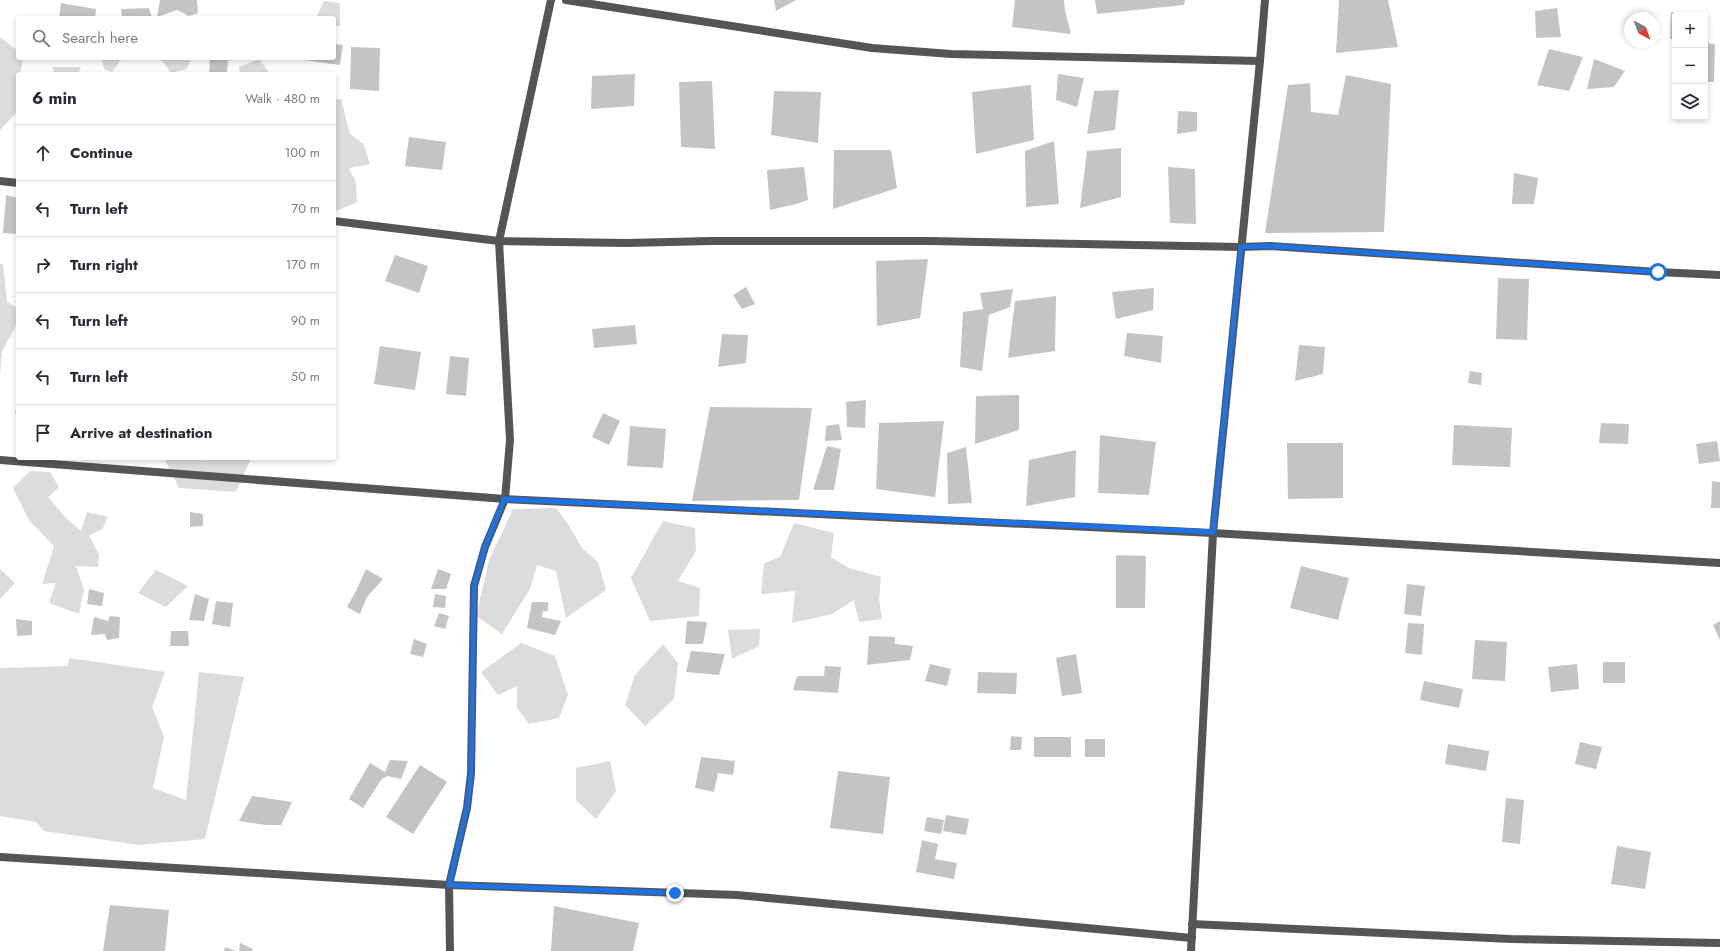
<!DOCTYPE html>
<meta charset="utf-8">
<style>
:root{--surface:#fff;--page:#f7f7f7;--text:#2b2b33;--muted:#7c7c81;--line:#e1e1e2}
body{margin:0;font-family:Jost,sans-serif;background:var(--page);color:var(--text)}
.controls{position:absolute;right:12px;top:12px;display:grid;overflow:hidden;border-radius:4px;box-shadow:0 2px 6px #0003}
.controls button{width:36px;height:36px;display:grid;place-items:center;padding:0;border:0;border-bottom:1px solid var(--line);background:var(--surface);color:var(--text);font:20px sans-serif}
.compass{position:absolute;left:1624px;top:12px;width:36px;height:36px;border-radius:50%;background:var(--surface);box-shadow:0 2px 6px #0003;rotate:139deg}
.stop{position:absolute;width:12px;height:12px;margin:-9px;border:3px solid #1a73e8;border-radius:50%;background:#fff}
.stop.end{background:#1a73e8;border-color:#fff;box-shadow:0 1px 4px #0008}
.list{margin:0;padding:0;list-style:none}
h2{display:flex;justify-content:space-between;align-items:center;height:52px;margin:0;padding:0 16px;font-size:17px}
h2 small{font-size:13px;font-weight:400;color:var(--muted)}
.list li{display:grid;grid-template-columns:26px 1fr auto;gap:12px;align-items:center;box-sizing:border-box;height:56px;padding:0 16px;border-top:1px solid var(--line)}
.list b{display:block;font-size:15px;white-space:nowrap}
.list em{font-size:13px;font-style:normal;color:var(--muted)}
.icon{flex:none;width:22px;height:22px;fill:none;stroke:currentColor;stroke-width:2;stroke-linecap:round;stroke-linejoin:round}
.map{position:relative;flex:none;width:1720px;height:951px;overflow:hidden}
.search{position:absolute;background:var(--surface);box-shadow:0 2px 6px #0003;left:16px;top:16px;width:320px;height:44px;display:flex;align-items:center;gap:10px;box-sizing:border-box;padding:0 14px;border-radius:4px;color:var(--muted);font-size:15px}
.panel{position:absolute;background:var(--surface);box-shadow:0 2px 6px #0003;left:16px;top:72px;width:320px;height:388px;border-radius:4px}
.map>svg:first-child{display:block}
.green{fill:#dcdcdc}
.building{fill:#c4c4c4}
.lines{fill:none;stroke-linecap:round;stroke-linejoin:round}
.street{stroke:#555;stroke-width:8}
.route{stroke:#1a73e8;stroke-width:5}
</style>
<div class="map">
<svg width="1720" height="951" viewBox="0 0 1720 951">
<rect width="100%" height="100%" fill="#fff"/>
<g class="green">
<path d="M 324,1 L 340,3 L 340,26 L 334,26 L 334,18 L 316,18 Z"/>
<path d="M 0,37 L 18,51 L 18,58 L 23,58 L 20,74 L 18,74 L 18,111 L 0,130 Z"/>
<path d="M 102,58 L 122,58 L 112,72 L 104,69 Z"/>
<path d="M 160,58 L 191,58 L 187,69 L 171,73 Z"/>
<path d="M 259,59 L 268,71 L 267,74 L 240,74 L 239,67 Z"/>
<path d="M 52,67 L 81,67 L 78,74 L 55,74 Z"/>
<path d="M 341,99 L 350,134 L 364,144 L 370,164 L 349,168 L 356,182 L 357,202 L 334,212 L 334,100 Z"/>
<path d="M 0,264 L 3,264 L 7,302 L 18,308 L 18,322 L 2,351 L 0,375 Z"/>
<path d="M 164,458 L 205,458 L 207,461 L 212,458 L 257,458 L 250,460 L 236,492 L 179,488 Z"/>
<path d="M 30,471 L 50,472 L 59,487 L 48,497 L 66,518 L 81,531 L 87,512 L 108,517 L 102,530 L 89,535 L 99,555 L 98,567 L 76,566 L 84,590 L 79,614 L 49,603 L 56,583 L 42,584 L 54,546 L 29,520 L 13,488 Z"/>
<path d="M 556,508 L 568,524 L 582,548 L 598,562 L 606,590 L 566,618 L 556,571 L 537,565 L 530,589 L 502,634 L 476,616 L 489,560 L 513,509 Z"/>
<path d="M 663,521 L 695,528 L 696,551 L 678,581 L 700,588 L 699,616 L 650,621 L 631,578 Z"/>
<path d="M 794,523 L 834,533 L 831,557 L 849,568 L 881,577 L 879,599 L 882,619 L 859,622 L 854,600 L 832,614 L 792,623 L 795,591 L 761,594 L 764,563 L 780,557 Z"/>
<path d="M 0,569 L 15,583 L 0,599 Z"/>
<path d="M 156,570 L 188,586 L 166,607 L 138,593 Z"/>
<path d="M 760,629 L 759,646 L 732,659 L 728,630 Z"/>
<path d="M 521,643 L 555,656 L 568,695 L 559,718 L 529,724 L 517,708 L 517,686 L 498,695 L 481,672 Z"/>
<path d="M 663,644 L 678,663 L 674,699 L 645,726 L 625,705 L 635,675 Z"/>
<path d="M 69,658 L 165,672 L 152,707 L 164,737 L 153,788 L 186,800 L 199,672 L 244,677 L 205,839 L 139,845 L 44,831 L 36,822 L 0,816 L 0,668 L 68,666 Z"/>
<path d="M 610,761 L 616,791 L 596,819 L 576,800 L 576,768 Z"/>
</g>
<g class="building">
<path d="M 160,0 L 197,0 L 198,13 L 189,16 L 177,10 L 157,17 Z"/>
<path d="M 774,0 L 796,0 L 776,11 Z"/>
<path d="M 1015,0 L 1064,0 L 1065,10 L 1071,34 L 1012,27 Z"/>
<path d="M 1095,0 L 1185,0 L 1184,5 L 1097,14 Z"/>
<path d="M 1339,0 L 1388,0 L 1398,47 L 1336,53 Z"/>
<path d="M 61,3 L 96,9 L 95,18 L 59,18 Z"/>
<path d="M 149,8 L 152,18 L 122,18 L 121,9 Z"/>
<path d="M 1557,8 L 1561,37 L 1536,38 L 1535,11 Z"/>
<path d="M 1671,12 L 1698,12 L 1698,15 L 1675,15 L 1675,39 L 1670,39 Z"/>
<path d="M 1705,43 L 1715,44 L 1714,82 L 1705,82 Z"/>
<path d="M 334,44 L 343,45 L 340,65 L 297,59 L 334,58 Z"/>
<path d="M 351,47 L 380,48 L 379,91 L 350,89 Z"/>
<path d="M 1549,49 L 1583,57 L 1569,91 L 1537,85 Z"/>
<path d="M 210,58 L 228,58 L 227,74 L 209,74 Z"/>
<path d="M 1594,59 L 1625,71 L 1614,87 L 1587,89 Z"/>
<path d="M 635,74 L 634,106 L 591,109 L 592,76 Z"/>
<path d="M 1058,74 L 1084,78 L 1077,107 L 1056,100 Z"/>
<path d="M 1346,75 L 1391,84 L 1384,232 L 1265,233 L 1288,85 L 1310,83 L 1311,112 L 1338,115 Z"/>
<path d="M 712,81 L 715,149 L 681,147 L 679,82 Z"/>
<path d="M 1031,85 L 1034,140 L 976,154 L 972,92 Z"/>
<path d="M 1119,90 L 1115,130 L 1087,134 L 1094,91 Z"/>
<path d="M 774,91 L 821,92 L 818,143 L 771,135 Z"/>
<path d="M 1178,111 L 1197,112 L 1197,131 L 1177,134 Z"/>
<path d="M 409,137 L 446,142 L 442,170 L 405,166 Z"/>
<path d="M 1054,141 L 1059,204 L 1026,207 L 1025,151 Z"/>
<path d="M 1121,148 L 1121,197 L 1080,208 L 1087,151 Z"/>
<path d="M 834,150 L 891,150 L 897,188 L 833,209 Z"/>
<path d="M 804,167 L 808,200 L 796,204 L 770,210 L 767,170 Z"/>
<path d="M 1168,167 L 1195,169 L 1196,224 L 1170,223 Z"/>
<path d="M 1514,173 L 1538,178 L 1534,204 L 1512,204 Z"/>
<path d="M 6,195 L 18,198 L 18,234 L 3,233 Z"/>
<path d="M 395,255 L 428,266 L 419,293 L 385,281 Z"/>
<path d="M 928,259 L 920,318 L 877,326 L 876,261 Z"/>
<path d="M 1498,278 L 1529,279 L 1527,340 L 1496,339 Z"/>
<path d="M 746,287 L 755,304 L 742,309 L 733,295 Z"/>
<path d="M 1154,288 L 1153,310 L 1116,319 L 1112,292 Z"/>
<path d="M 1013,289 L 1010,307 L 989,315 L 982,371 L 960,367 L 963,312 L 983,309 L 980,293 Z"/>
<path d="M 1056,296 L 1055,351 L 1008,358 L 1015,301 Z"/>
<path d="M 635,325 L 637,344 L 594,348 L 592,329 Z"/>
<path d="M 1127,333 L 1163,336 L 1161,363 L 1124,356 Z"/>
<path d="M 722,334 L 748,335 L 746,363 L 718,367 Z"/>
<path d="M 1299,345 L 1325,347 L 1323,374 L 1295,381 Z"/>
<path d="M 380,346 L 421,352 L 415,390 L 374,384 Z"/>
<path d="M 450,356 L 469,358 L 466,396 L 446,394 Z"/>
<path d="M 1470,371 L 1482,373 L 1481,385 L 1468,383 Z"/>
<path d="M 1019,395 L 1019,430 L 975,444 L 976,396 Z"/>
<path d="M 866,400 L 865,428 L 847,427 L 846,402 Z"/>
<path d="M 18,404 L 18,415 L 15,413 Z"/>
<path d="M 710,407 L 812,408 L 799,500 L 692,501 Z"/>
<path d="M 603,413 L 620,421 L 609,445 L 592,437 Z"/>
<path d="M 944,421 L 935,497 L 876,489 L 879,423 Z"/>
<path d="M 1601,423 L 1629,424 L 1628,444 L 1599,443 Z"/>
<path d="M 839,424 L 842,440 L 825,441 L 826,426 Z"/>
<path d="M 1454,425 L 1512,428 L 1510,467 L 1452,465 Z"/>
<path d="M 630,426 L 666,429 L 663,468 L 627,466 Z"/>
<path d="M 1100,435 L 1156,442 L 1149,495 L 1098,493 Z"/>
<path d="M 1717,441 L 1720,461 L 1699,464 L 1696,444 Z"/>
<path d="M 1287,443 L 1343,443 L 1343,498 L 1288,499 Z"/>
<path d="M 827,446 L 841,449 L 834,490 L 813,490 Z"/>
<path d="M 966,447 L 972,503 L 948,504 L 947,453 Z"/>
<path d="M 1076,450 L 1075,497 L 1026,506 L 1029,460 Z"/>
<path d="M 1712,481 L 1720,482 L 1720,508 L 1711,508 Z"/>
<path d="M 190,512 L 203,514 L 203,526 L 190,527 Z"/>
<path d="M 1116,555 L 1146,556 L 1145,608 L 1116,608 Z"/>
<path d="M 1301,566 L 1349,578 L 1338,620 L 1290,608 Z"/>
<path d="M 366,569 L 383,579 L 367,597 L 360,614 L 347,607 L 356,591 Z"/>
<path d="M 438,569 L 451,574 L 446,589 L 431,589 Z"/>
<path d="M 1407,584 L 1425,586 L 1421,616 L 1404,614 Z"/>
<path d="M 89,589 L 104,593 L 102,606 L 87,604 Z"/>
<path d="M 195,594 L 209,599 L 204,621 L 189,620 Z"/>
<path d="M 435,594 L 446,596 L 445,608 L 433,607 Z"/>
<path d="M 216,601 L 233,603 L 230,627 L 212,624 Z"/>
<path d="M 532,602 L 548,602 L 548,611 L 543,611 L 542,617 L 561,621 L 555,635 L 527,628 Z"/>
<path d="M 439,613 L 449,616 L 445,629 L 434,626 Z"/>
<path d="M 110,616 L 120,617 L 119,638 L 107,640 L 105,634 L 91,635 L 94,617 L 108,621 Z"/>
<path d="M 16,619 L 32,621 L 32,635 L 17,636 Z"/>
<path d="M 687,621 L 707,622 L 703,644 L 685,644 Z"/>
<path d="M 1720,621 L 1720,640 L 1713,625 Z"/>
<path d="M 1408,623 L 1424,624 L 1422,655 L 1405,653 Z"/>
<path d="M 171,631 L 188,631 L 189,646 L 170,646 Z"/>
<path d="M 869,636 L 895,637 L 895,644 L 913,646 L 910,660 L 867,665 Z"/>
<path d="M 414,639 L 427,644 L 423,657 L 410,654 Z"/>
<path d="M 1475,640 L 1507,642 L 1505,681 L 1472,679 Z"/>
<path d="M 691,651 L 725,654 L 719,675 L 686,672 Z"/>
<path d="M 1076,654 L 1082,693 L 1062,696 L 1056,658 Z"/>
<rect x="1603" y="662" width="22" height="21"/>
<path d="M 930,664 L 951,669 L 947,686 L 925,681 Z"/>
<path d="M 1577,664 L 1579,689 L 1551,692 L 1548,667 Z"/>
<path d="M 825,666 L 841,667 L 838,693 L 793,690 L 797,676 L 824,676 Z"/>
<path d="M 978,672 L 1017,673 L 1016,694 L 977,693 Z"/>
<path d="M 1424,681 L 1463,689 L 1459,708 L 1420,700 Z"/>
<path d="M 1011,736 L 1022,737 L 1021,750 L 1010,750 Z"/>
<rect x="1034" y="737" width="37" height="20"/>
<rect x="1085" y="739" width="20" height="18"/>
<path d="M 1580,742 L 1602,747 L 1596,769 L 1575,764 Z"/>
<path d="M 1448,744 L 1489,751 L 1486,771 L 1445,764 Z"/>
<path d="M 701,757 L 735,761 L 733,775 L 718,773 L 714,792 L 695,788 Z"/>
<path d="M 390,760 L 408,761 L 401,779 L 387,776 L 381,780 L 363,808 L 349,799 L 370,763 L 385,772 Z"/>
<path d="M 420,765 L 447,782 L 413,834 L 386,817 Z"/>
<path d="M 838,771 L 890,777 L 883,834 L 830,828 Z"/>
<path d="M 252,796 L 292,802 L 281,825 L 266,825 L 239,821 Z"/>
<path d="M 1506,798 L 1524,800 L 1520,844 L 1502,842 Z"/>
<path d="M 946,815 L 969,819 L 966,835 L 943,831 Z"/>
<path d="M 927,817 L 944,820 L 941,834 L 924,831 Z"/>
<path d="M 922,840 L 938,844 L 935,859 L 957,863 L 954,879 L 916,872 Z"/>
<path d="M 1617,846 L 1651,852 L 1645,889 L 1611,884 Z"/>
<path d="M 110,905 L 169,910 L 165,951 L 103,951 Z"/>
<path d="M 554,906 L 639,923 L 633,951 L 551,951 Z"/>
<path d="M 240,943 L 253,949 L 252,951 L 239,951 Z"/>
<path d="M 225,947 L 236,951 L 224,951 Z"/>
</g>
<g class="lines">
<g class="street">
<path d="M 566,0 L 872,48 L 951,54 L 1260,61"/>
<path d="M 0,181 L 18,183"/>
<path d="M 334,221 L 499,241 L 627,243 L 710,241 L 930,241 L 1241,247 L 1270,246 L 1658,272 L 1720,275"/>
<path d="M 0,460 L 505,499 L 1213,533 L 1720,563"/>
<path d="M 0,857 L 449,885 L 737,895 L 1192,938"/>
<path d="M 1192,924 L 1511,939 L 1720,943"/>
<path d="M 450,951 L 449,885 L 467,808 L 471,773 L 474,586 L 485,547 L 505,499 L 510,440 L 499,241 L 551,0"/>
<path d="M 1191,951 L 1213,533 L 1260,61 L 1265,0"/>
</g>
</g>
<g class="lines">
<path class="route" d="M 675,893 L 449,885 L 467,808 L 471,774 L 474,586 L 485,547 L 504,499 L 1213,532 L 1241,247 L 1270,246 L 1658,272"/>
</g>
</svg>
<div class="controls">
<button>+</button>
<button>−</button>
<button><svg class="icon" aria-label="layers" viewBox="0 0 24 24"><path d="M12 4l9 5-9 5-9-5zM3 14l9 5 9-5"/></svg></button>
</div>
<svg class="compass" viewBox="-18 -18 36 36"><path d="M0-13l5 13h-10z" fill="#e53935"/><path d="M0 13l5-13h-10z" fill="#7c7c81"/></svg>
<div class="stop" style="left:1658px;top:272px"></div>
<div class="stop end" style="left:675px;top:893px"></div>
<div class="search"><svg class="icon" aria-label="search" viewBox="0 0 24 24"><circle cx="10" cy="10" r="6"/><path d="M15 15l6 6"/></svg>Search here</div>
<section class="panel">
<h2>6 min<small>Walk · 480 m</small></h2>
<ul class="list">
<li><svg class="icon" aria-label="ahead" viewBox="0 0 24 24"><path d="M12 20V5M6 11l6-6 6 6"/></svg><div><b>Continue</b></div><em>100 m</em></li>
<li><svg class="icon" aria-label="left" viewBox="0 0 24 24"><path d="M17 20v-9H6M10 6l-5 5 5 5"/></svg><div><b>Turn left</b></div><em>70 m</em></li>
<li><svg class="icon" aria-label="right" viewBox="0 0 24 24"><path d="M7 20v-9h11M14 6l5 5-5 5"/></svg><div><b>Turn right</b></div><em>170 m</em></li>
<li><svg class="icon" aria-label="left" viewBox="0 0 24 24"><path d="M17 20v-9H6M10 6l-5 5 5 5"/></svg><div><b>Turn left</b></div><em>90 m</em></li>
<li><svg class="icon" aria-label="left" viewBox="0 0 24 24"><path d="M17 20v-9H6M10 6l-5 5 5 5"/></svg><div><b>Turn left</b></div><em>50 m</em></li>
<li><svg class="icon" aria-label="arrive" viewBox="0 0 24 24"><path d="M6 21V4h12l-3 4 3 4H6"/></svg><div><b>Arrive at destination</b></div></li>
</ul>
</section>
</div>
